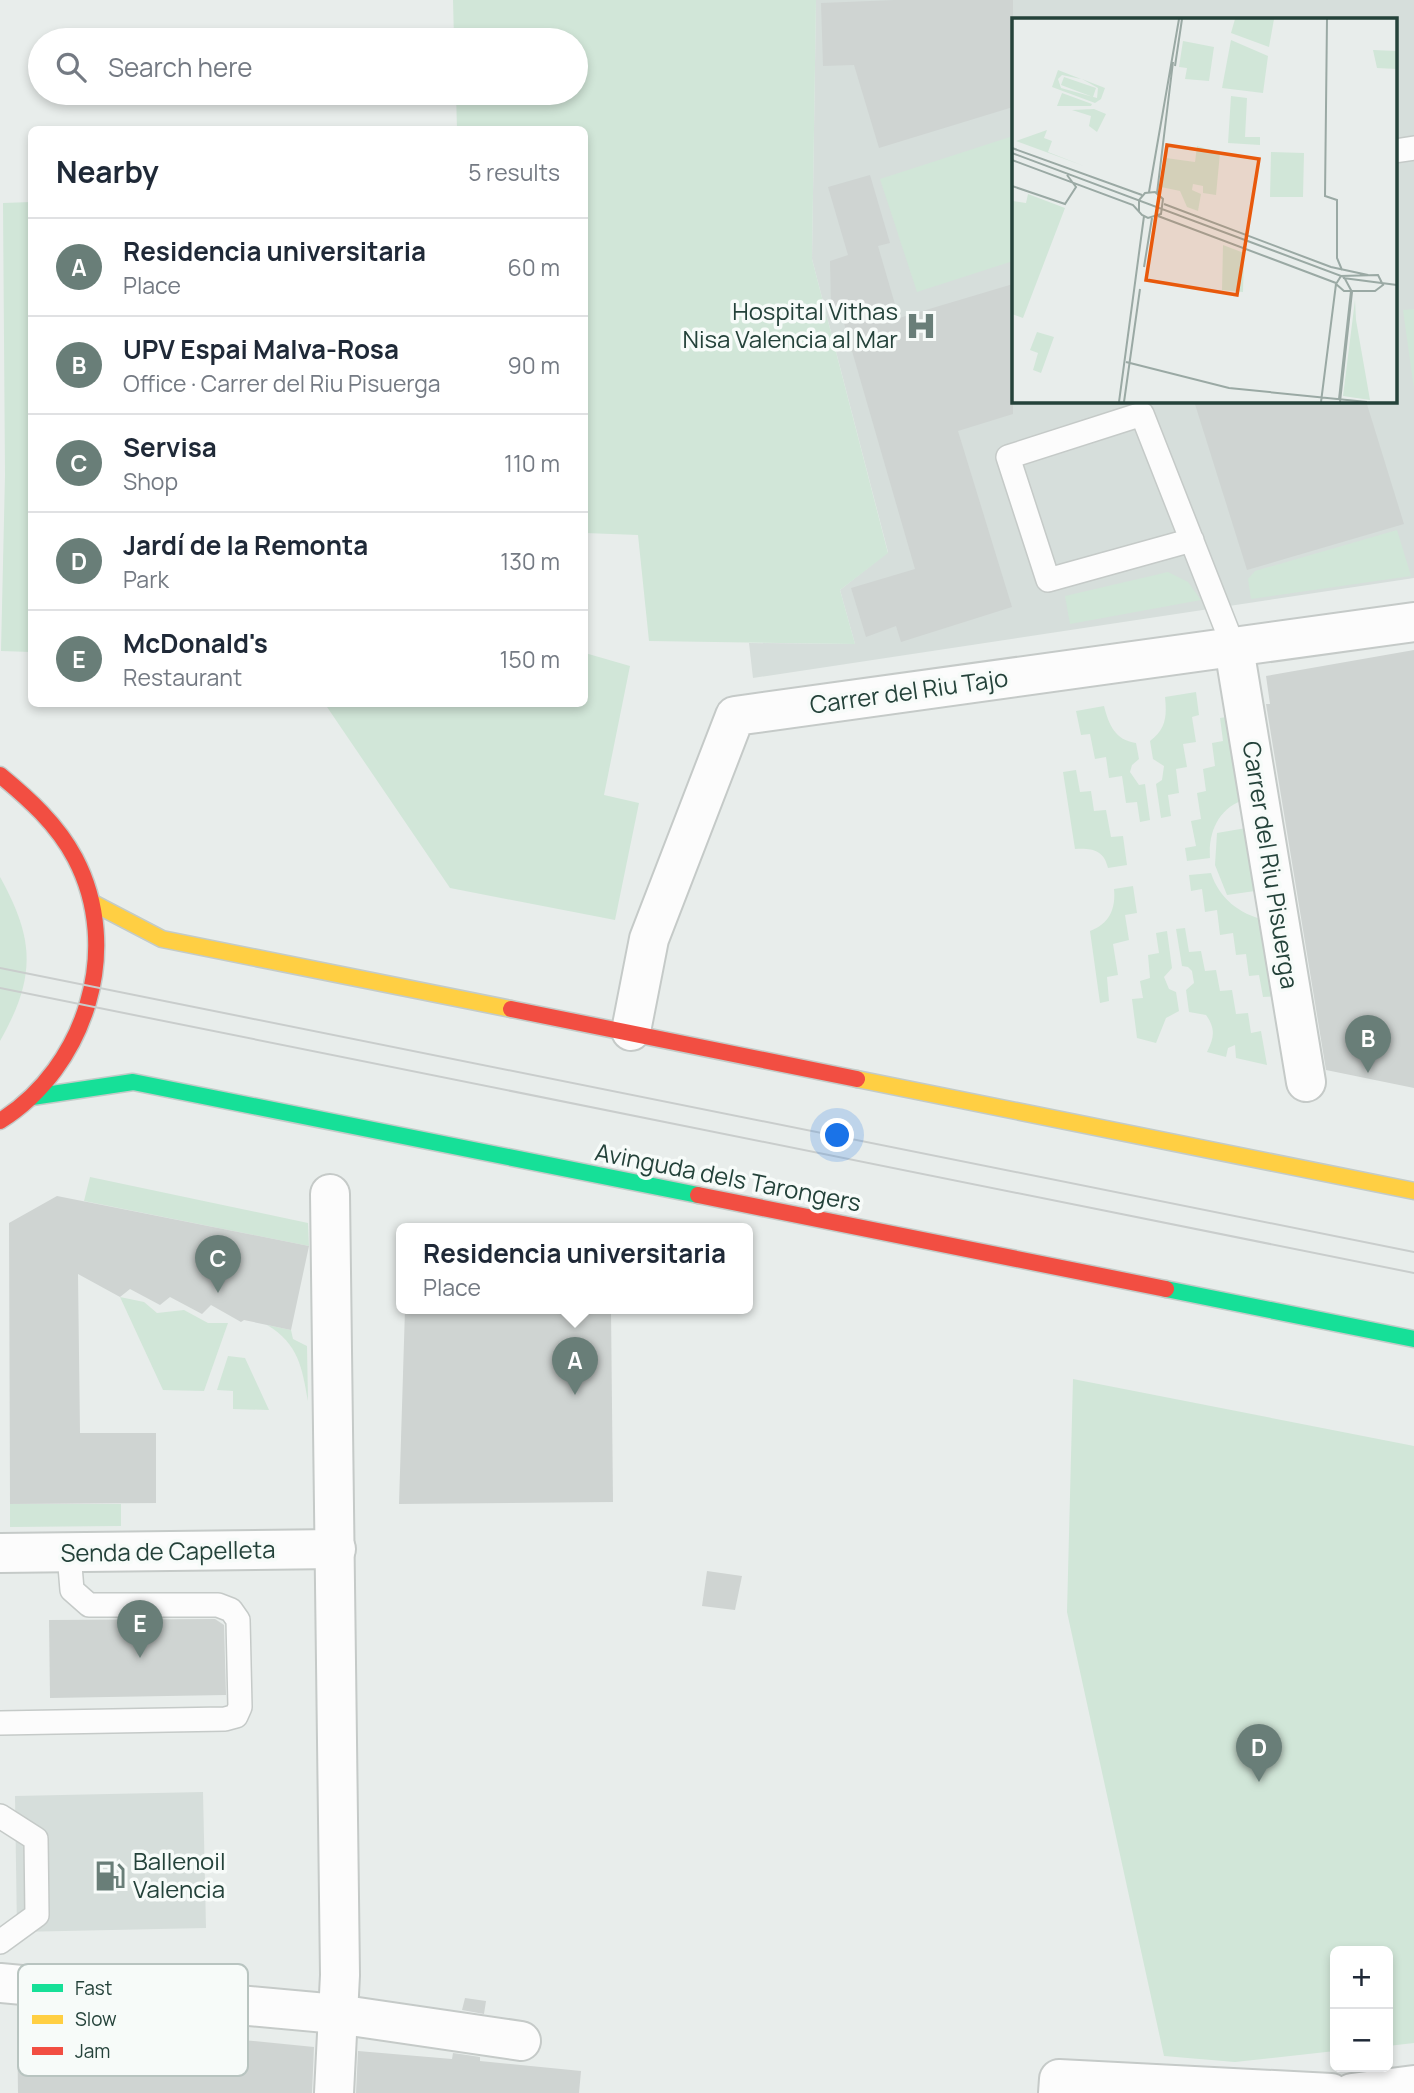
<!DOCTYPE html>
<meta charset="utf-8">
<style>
:root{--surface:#fff;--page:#f6f6f7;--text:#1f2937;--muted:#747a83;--line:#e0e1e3;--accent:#697e78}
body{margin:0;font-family:Manrope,sans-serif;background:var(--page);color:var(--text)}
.controls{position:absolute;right:21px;bottom:21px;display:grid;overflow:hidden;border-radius:10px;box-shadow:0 4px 10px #0003}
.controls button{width:63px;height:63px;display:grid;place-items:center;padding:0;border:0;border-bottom:2px solid var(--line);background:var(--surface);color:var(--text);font:35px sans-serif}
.you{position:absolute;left:838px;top:1136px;width:24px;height:24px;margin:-18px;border:5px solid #fff;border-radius:50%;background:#1a73e8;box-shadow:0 0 0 10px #1a73e833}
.badge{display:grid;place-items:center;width:46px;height:46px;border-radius:50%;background:var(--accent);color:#fff;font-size:23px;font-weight:700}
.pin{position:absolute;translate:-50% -58px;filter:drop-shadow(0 2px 4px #0008)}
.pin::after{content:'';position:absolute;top:37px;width:24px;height:21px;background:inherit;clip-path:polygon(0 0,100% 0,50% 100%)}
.popup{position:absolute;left:396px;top:1223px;width:357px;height:91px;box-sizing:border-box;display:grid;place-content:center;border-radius:10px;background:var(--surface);filter:drop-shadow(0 2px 5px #0005);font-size:23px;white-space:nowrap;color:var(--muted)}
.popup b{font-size:26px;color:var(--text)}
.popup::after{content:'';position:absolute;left:50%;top:100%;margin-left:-14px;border:14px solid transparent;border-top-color:var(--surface)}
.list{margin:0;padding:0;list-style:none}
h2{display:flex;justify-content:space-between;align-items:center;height:91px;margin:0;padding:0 28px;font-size:30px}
h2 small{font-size:23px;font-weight:400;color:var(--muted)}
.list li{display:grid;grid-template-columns:46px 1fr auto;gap:21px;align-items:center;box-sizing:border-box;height:98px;padding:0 28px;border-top:2px solid var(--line)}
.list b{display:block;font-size:26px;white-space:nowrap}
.list p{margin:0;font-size:23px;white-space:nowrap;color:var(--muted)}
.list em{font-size:23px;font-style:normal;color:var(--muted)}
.icon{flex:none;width:38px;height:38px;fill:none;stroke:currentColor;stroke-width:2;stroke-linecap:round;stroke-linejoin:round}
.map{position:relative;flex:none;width:1414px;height:2093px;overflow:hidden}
.search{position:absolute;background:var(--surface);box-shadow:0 4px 10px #0003;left:28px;top:28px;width:560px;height:77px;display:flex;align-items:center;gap:18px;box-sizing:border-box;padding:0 24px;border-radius:38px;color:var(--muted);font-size:26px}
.panel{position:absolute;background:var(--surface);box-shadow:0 4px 10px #0003;left:28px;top:126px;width:560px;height:581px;border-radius:10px}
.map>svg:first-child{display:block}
.built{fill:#d6dedb;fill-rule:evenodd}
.green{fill:#d1e6d8}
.building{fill:#cfd4d2}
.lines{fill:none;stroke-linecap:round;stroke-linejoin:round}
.lane-casing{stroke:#c5cac8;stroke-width:26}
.street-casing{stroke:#c5cac8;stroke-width:42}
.fast-casing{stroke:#c3cbc8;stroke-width:19}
.slow-casing{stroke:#c3cbc8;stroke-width:19}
.jam-casing{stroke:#c3cbc8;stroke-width:19}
.lane{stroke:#fcfcfc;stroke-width:23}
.street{stroke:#fcfcfc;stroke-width:38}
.fast{stroke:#16e098;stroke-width:16}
.slow{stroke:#ffcf43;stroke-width:16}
.jam{stroke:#f24e42;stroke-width:16}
.tram{stroke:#c9cdcc;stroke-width:2}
.labels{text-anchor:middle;stroke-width:7;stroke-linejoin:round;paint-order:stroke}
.poi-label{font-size:24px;fill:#24423a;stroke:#f7fbf9;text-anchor:end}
.street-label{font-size:24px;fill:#24423a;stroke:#f7fbf9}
.inset-road{fill:none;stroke:#9aa9a4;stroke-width:2}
.view{fill:#e8590c;fill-opacity:0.15;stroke:#e8590c;stroke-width:3.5}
.inset-edge{fill:none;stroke:#24423a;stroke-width:3.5}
.key{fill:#f7fbf9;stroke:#b8c4c0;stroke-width:2}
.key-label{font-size:19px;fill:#24423a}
</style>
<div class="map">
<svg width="1414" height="2093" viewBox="0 0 1414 2093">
<rect width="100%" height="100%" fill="#e8edeb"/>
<g class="built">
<path d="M 816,0 L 1414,0 L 1414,578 L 753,678 L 749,643 L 855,644 L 840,590 L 888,552 L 812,259 ZM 1013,19 L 1395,19 L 1395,401 L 1013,401 Z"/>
<path d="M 203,1792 L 206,1928 L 17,1932 L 15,1796 Z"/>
</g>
<g class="green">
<path d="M 453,0 L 816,0 L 812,259 L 888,553 L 840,590 L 855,644 L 649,641 L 638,535 L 585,533 L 584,130 L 457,129 L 456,93 L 576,93 L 576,40 L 454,40 Z"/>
<path d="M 1013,136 L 1013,261 L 917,292 L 880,179 Z"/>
<path d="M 31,202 L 32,202 L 31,652 L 1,651 L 5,475 L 3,203 Z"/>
<path d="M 1414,309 L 1414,389 L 1403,310 Z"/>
<path d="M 1397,530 L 1411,576 L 1251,599 L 1248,579 L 1255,571 Z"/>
<path d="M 1168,572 L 1188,582 L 1201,600 L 1070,624 L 1065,596 Z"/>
<path d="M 585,653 L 630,666 L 604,795 L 639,803 L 615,920 L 450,888 L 325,704 L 584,704 Z"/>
<path d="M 1196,692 L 1199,715 L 1192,717 L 1196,742 L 1183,744 L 1187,767 L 1176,769 L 1179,793 L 1168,795 L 1171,816 L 1161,818 L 1156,784 L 1162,780 L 1164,766 L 1153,759 L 1150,741 C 1166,729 1167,716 1165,697 Z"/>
<path d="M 1104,706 C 1109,725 1115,740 1136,743 L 1139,759 L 1132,765 L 1130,772 L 1139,785 L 1145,784 L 1150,820 L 1140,822 L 1137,802 L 1126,803 L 1122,776 L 1109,778 L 1106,757 L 1095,759 L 1090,734 L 1081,735 L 1076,711 Z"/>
<path d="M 1233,716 L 1246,799 C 1220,807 1208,830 1210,858 L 1187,861 L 1185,848 L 1196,846 L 1191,821 L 1201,819 L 1197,793 L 1206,791 L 1203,769 L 1215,766 L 1212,743 L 1223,741 L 1220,718 Z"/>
<path d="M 1076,770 L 1080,792 L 1091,791 L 1094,811 L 1106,810 L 1111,837 L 1123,836 L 1127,865 L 1108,868 C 1104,850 1092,848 1075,849 L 1063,772 Z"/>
<path d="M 1252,827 L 1262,890 L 1227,895 L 1215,865 L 1217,833 Z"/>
<path d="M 1211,873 C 1219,898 1239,914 1265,920 L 1278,996 L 1263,997 L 1259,975 L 1249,976 L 1246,954 L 1236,955 L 1233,933 L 1220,935 L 1217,910 L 1205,912 L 1202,889 L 1191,891 L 1189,875 Z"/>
<path d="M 0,877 C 35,940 36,977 0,1041 Z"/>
<path d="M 1133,886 L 1137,913 L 1125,915 L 1129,940 L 1113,944 L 1118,975 L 1107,977 L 1109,1001 L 1100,1003 L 1090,931 C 1109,924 1116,909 1114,889 Z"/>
<path d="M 1185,928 L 1189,952 L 1201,951 L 1205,971 L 1216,970 L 1220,991 L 1232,990 L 1236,1014 L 1248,1013 L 1251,1033 L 1261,1031 L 1267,1065 L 1236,1058 L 1235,1045 L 1228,1048 L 1226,1057 L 1207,1052 C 1214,1038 1216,1029 1206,1015 L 1189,1012 L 1186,990 L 1194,983 L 1192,971 L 1188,967 L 1182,966 L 1176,929 Z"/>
<path d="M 1167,931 L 1172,968 L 1164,977 L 1169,989 L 1176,992 L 1179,1011 L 1166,1018 L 1156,1043 L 1137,1038 L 1132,999 L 1143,998 L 1140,981 L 1150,978 L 1148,955 L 1159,953 L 1156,933 Z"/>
<path d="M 90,1177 L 308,1223 L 309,1246 L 84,1201 Z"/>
<path d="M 120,1297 L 144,1302 L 157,1313 L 184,1310 L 208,1323 L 228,1323 L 204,1391 L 163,1390 Z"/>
<path d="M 267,1325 L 291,1330 L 293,1339 L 307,1346 L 308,1401 C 302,1368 299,1344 267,1325 Z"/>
<path d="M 228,1356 L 245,1358 L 269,1410 L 233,1409 L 233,1391 L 217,1390 Z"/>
<path d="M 1073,1379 L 1414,1446 L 1414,2043 L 1388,2046 L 1388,1951 L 1335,1951 L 1335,2051 L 1235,2062 L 1164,2056 L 1067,1612 Z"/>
<path d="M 10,1504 L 121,1504 L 121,1526 L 10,1527 Z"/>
</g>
<g class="building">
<path d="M 895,0 L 1013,0 L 1013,107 L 879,148 L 854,65 L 823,66 L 821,3 Z"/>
<path d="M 870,175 L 890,243 L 878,246 L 899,318 L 1013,284 L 1013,414 L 958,431 L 1012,607 L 901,642 L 896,626 L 866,637 L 851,588 L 915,569 L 839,306 L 831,305 L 830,261 L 848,255 L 828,187 Z"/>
<path d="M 1194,401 L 1366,401 L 1404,524 L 1247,570 Z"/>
<path d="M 1414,650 L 1414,1088 L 1326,1070 L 1266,704 L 1270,704 L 1266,676 Z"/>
<path d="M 57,1196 L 309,1246 L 291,1330 L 244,1320 L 241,1322 L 211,1305 L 202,1314 L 170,1297 L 160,1305 L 130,1289 L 120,1297 L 78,1274 L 80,1433 L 156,1433 L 156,1503 L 10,1504 L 9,1223 Z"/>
<path d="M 405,1309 L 611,1309 L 613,1502 L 399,1504 Z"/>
<path d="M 707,1571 L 742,1576 L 735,1610 L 702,1606 Z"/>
<path d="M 215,1619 L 224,1625 L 226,1695 L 50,1698 L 49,1620 Z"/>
<path d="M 465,1998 L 486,2001 L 484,2014 L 462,2010 Z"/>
<path d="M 17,2016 L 164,2028 L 211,2034 L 212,2037 L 314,2047 L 312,2093 L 18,2093 Z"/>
<path d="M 358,2051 L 452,2059 L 453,2053 L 480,2057 L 480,2061 L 581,2071 L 579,2093 L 356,2093 Z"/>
</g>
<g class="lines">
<g class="lane-casing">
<g id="lane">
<path d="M 1395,151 L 1414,148"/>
<path d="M 1192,540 L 1048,580 L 1008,457 L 1142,414 L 1234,648"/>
<path d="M 0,1723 L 225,1719 L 236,1716 L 240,1707 L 238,1620 L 231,1610 L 218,1605 L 89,1605 L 72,1590 L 69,1554"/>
<path d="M 0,1816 L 36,1839 L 37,1915 L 0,1942"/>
</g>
</g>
<g class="street-casing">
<g id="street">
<path d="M 1234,648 L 1306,1082"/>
<path d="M 631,1031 L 649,939 L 735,716 L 1414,622"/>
<path d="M 330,1194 L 340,1975 L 334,2093"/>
<path d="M 0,1553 L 336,1549"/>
<path d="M 0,1983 L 337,2014 L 521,2041"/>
<path d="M 1058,2093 L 1059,2079 L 1331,2093"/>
<path d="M 1352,2093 L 1414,2085"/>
</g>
</g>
<g class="fast-casing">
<g id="fast">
<path d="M 32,1097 L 133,1082 L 698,1195"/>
<path d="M 1166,1289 L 1414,1339"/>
</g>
</g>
<g class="slow-casing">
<g id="slow">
<path d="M 93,903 L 162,939 L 511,1009"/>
<path d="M 857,1079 L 1414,1191"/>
</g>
</g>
<g class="jam-casing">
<g id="jam">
<path d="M 0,775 C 29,799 57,824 75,858 C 123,949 86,1067 0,1121"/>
<path d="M 511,1009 L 857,1079"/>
<path d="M 698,1195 L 1166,1289"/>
</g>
</g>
<use href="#lane" class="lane"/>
<use href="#street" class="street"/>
<use href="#fast" class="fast"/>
<use href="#slow" class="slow"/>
<use href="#jam" class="jam"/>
<g class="tram">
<path d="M 0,968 L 1414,1252"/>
<path d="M 0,988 L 1414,1273"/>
</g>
</g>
<defs>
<g id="hospital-bare" transform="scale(2.415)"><path d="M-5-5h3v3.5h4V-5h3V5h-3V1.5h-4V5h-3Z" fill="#697e78" stroke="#f7fbf9" stroke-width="2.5" paint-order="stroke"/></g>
<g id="fuel-bare" transform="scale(2.415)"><path d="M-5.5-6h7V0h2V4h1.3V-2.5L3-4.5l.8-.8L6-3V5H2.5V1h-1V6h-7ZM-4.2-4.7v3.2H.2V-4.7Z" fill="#697e78" stroke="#f7fbf9" stroke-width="2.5" paint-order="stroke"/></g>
</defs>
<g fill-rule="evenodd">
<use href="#hospital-bare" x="921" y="326"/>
<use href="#fuel-bare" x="110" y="1876"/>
</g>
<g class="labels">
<g class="poi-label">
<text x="898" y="320">Hospital Vithas<tspan x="898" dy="28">Nisa Valencia al Mar</tspan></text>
<text x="133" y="1870" text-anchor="start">Ballenoil<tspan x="133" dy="28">Valencia</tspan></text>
</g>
<g class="street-label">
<text transform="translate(909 692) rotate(-8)" y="8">Carrer del Riu Tajo</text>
<text transform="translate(1270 865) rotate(81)" y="8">Carrer del Riu Pisuerga</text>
<text transform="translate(728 1178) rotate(11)" y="8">Avinguda dels Tarongers</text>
<text transform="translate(168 1552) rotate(-1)" y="8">Senda de Capelleta</text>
</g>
</g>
<g transform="translate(1012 18)">
<rect width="385" height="385" fill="#e8edeb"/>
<path d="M 223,1 L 262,1 L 257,29 L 219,15 ZM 219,22 L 256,38 L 251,75 L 210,70 ZM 171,23 L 202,29 L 197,63 L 173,61 L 175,50 L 167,49 ZM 361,32 L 385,33 L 385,51 L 365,50 ZM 46,52 L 69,61 L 50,57 L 46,61 L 49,70 L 85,80 L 86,70 L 70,61 L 93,70 L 89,81 L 83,85 L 40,69 ZM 52,59 L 84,70 L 81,79 L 49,67 ZM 50,75 L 80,86 L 79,88 L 45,88 ZM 219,78 L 235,80 L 233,119 L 248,119 L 248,127 L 216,125 ZM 82,91 L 94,96 L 85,114 L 77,108 L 79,98 L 60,92 ZM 35,112 L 32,120 L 40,123 L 36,134 L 72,148 L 4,123 ZM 185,128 L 208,135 L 204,177 L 191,175 L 191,168 L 181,166 L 180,172 L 189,176 L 186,193 L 175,189 L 168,173 L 149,169 L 154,140 L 183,144 ZM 259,134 L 292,135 L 291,179 L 258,179 ZM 16,176 L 53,190 L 11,300 L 0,296 L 0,183 L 14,185 ZM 211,227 L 232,235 L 231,274 L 210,272 ZM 343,282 L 344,302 L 358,382 L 331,378 ZM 25,314 L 42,319 L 29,355 L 21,352 L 26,335 L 18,332 Z" fill="#d1e6d8"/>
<path class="inset-road" d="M 315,1 L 313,178 L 325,182 L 325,240 L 330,252M 163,48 L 170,1M 0,130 L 130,177M 0,135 L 332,259 L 340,274 L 328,384M 0,142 L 121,187 L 130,197 L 136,200 L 149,196 L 151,181 L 143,174 L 133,175 L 127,182 L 127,193M 0,168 L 53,186 L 64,169 L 55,157M 137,174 L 167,1M 145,175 L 161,44M 152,186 L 319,249 L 356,257M 146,198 L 324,265M 132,249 L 140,200M 366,257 L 371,267 L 363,273 L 332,273 L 324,266 L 329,258 ZM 331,260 L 385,267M 114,344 L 217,370 L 355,384M 327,381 L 339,273M 107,384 L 132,198M 112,384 L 128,271M 309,384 L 324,266"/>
<path class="view" d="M 155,127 L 247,141 L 225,277 L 134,262 Z"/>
<rect width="385" height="385" class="inset-edge"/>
</g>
<rect x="18" y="1964" width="230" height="112" rx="10" class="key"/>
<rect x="32" y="1984" width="31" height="8" fill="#16e098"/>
<rect x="32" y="2015" width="31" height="9" fill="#ffcf43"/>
<rect x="32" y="2047" width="31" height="8" fill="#f24e42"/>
<g class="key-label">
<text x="75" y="1995">Fast</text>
<text x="75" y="2026">Slow</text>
<text x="75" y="2058">Jam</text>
</g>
</svg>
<div class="controls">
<button>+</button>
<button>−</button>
</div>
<div class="you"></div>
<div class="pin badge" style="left:575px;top:1395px">A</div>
<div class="popup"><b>Residencia universitaria</b>Place</div>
<div class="pin badge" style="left:1368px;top:1073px">B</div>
<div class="pin badge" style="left:218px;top:1293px">C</div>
<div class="pin badge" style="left:1259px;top:1782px">D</div>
<div class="pin badge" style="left:140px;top:1658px">E</div>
<div class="search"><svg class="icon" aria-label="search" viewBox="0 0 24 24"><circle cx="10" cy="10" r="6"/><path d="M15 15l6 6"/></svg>Search here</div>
<section class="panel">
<h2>Nearby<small>5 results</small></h2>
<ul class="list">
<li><span class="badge">A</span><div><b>Residencia universitaria</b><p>Place</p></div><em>60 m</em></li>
<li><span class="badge">B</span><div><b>UPV Espai Malva-Rosa</b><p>Office · Carrer del Riu Pisuerga</p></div><em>90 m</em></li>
<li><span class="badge">C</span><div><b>Servisa</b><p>Shop</p></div><em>110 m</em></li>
<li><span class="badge">D</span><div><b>Jardí de la Remonta</b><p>Park</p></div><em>130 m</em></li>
<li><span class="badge">E</span><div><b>McDonald's</b><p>Restaurant</p></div><em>150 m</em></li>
</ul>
</section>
</div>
